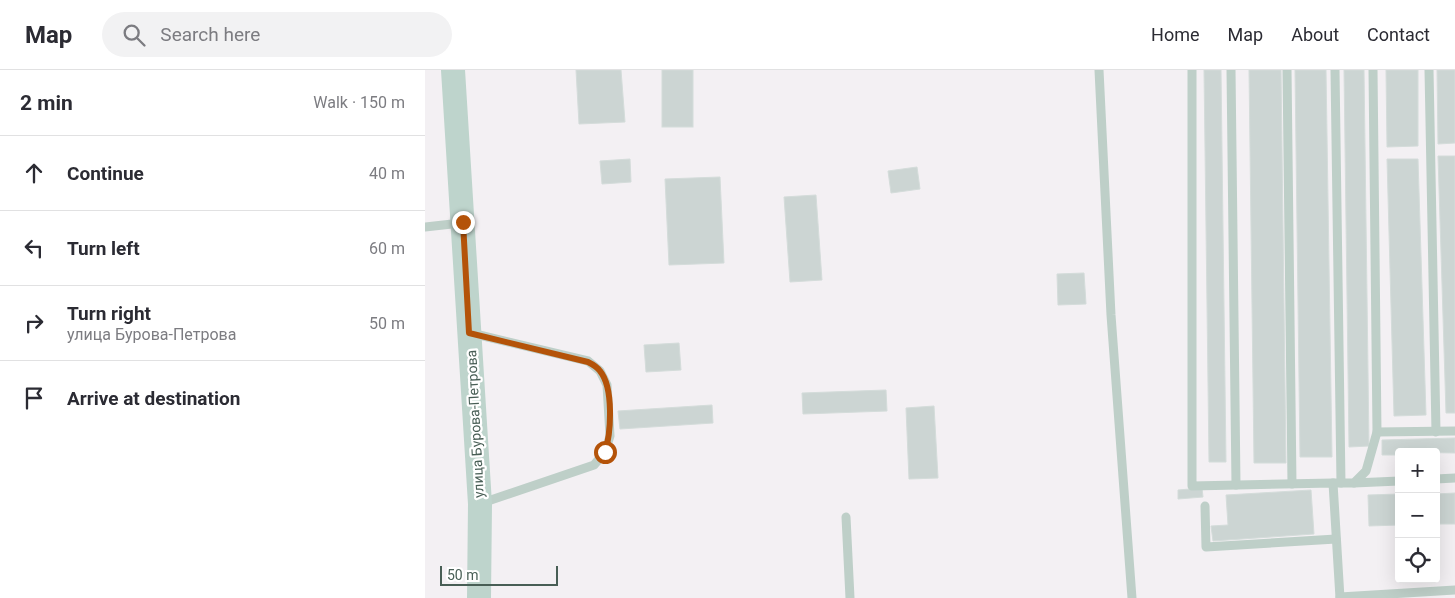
<!DOCTYPE html>
<meta charset="utf-8">
<style>
:root{--surface:#fff;--page:#f2f2f3;--text:#2b2b33;--muted:#7c7c81;--line:#e1e1e2}
body{margin:0;font-family:Roboto,sans-serif;background:var(--page);color:var(--text)}
.controls{position:absolute;right:15px;bottom:15px;display:grid;overflow:hidden;border-radius:5px;box-shadow:0 5px 20px #0002}
.controls button{width:45px;height:45px;display:grid;place-items:center;padding:0;border:0;border-bottom:1px solid var(--line);background:var(--surface);color:var(--text);font:25px sans-serif}
.scale{position:absolute;left:15px;bottom:12px;width:118px;box-sizing:border-box;padding-left:5px;border:2px solid #485e55;border-top:0;font-size:14px;line-height:18px;white-space:nowrap;color:#485e55;-webkit-text-stroke:4px #fff;paint-order:stroke}
.stop{position:absolute;width:15px;height:15px;margin:-11px;border:4px solid #b45309;border-radius:50%;background:#fff}
.stop.end{background:#b45309;border-color:#fff;box-shadow:0 1px 5px #0008}
.list{margin:0;padding:0;list-style:none}
h2{display:flex;justify-content:space-between;align-items:center;height:65px;margin:0;padding:0 20px;font-size:21px}
h2 small{font-size:16px;font-weight:400;color:var(--muted)}
.list li{display:grid;grid-template-columns:32px 1fr auto;gap:15px;align-items:center;box-sizing:border-box;height:75px;padding:0 20px;border-top:1px solid var(--line)}
.list b{display:block;font-size:19px;white-space:nowrap}
.list p{margin:0;font-size:16px;white-space:nowrap;color:var(--muted)}
.list em{font-size:16px;font-style:normal;color:var(--muted)}
.icon{flex:none;width:28px;height:28px;fill:none;stroke:currentColor;stroke-width:2;stroke-linecap:round;stroke-linejoin:round}
.map{position:relative;flex:none;width:1030px;height:528px;overflow:hidden}
header{display:flex;align-items:center;gap:30px;box-sizing:border-box;height:70px;padding:0 25px;background:var(--surface);border-bottom:1px solid var(--line)}
header strong{font-size:24px}
nav{display:flex;gap:28px;margin-inline-start:auto;font-size:18px}
.search{width:350px;height:45px;background:var(--page);display:flex;align-items:center;gap:12px;box-sizing:border-box;padding:0 18px;border-radius:28px;color:var(--muted);font-size:19px}
main{display:flex}
aside{flex:1;background:var(--surface)}
.map>svg:first-child{display:block}
.building{fill:#ccd5d3;stroke:#d4dcda}
.lines{fill:none;stroke-linecap:round;stroke-linejoin:round}
.service{stroke:#becfc8;stroke-width:9}
.secondary{stroke:#bed4cc;stroke-width:24}
.route{stroke:#b45309;stroke-width:6}
.labels{text-anchor:middle;stroke-width:4.5;stroke-linejoin:round;paint-order:stroke}
.street-label{font-size:14px;fill:#485e55;stroke:#fff}
</style>
<header>
<strong>Map</strong>
<div class="search"><svg class="icon" aria-label="search" viewBox="0 0 24 24"><circle cx="10" cy="10" r="6"/><path d="M15 15l6 6"/></svg>Search here</div>
<nav><a>Home</a><a>Map</a><a>About</a><a>Contact</a></nav>
</header>
<main>
<aside>
<h2>2 min<small>Walk · 150 m</small></h2>
<ul class="list">
<li><svg class="icon" aria-label="ahead" viewBox="0 0 24 24"><path d="M12 20V5M6 11l6-6 6 6"/></svg><div><b>Continue</b></div><em>40 m</em></li>
<li><svg class="icon" aria-label="left" viewBox="0 0 24 24"><path d="M17 20v-9H6M10 6l-5 5 5 5"/></svg><div><b>Turn left</b></div><em>60 m</em></li>
<li><svg class="icon" aria-label="right" viewBox="0 0 24 24"><path d="M7 20v-9h11M14 6l5 5-5 5"/></svg><div><b>Turn right</b><p>улица Бурова-Петрова</p></div><em>50 m</em></li>
<li><svg class="icon" aria-label="arrive" viewBox="0 0 24 24"><path d="M6 21V4h12l-3 4 3 4H6"/></svg><div><b>Arrive at destination</b></div></li>
</ul>
</aside>
<div class="map">
<svg width="1030" height="528" viewBox="0 0 1030 528">
<rect width="100%" height="100%" fill="#f3f0f3"/>
<g class="building">
<path d="M 151,0 L 196,0 L 200,52 L 154,54 Z"/>
<rect x="237" y="0" width="31" height="57"/>
<path d="M 779,0 L 796,0 L 801,392 L 784,392 Z"/>
<path d="M 824,0 L 856,0 L 861,393 L 829,393 Z"/>
<path d="M 870,0 L 901,0 L 907,387 L 875,387 Z"/>
<path d="M 919,0 L 939,0 L 944,376 L 924,377 Z"/>
<path d="M 961,0 L 993,0 L 993,76 L 962,77 Z"/>
<path d="M 1012,0 L 1030,0 L 1030,73 L 1013,74 Z"/>
<path d="M 1013,86 L 1030,86 L 1030,343 L 1021,343 Z"/>
<path d="M 205,89 L 206,112 L 177,114 L 175,91 Z"/>
<path d="M 962,89 L 993,89 L 1001,345 L 969,346 Z"/>
<path d="M 492,97 L 495,119 L 466,123 L 463,101 Z"/>
<path d="M 295,107 L 299,193 L 244,195 L 240,109 Z"/>
<path d="M 391,125 L 397,210 L 365,212 L 359,127 Z"/>
<path d="M 659,203 L 661,234 L 633,235 L 632,204 Z"/>
<path d="M 254,273 L 256,300 L 221,302 L 219,275 Z"/>
<path d="M 461,320 L 462,341 L 378,344 L 377,323 Z"/>
<path d="M 287,335 L 288,353 L 195,359 L 193,341 Z"/>
<path d="M 509,336 L 513,408 L 484,409 L 481,338 Z"/>
<path d="M 1030,368 L 1030,383 L 974,382 L 974,385 L 957,385 L 957,370 Z"/>
<path d="M 777,418 L 778,427 L 753,429 L 753,420 Z"/>
<path d="M 886,420 L 889,464 L 788,471 L 786,456 L 803,455 L 801,425 Z"/>
<path d="M 1030,423 L 1030,454 L 1011,454 L 1011,424 Z"/>
<path d="M 974,424 L 974,455 L 944,456 L 943,425 Z"/>
</g>
<g class="lines">
<g class="service">
<path d="M 674,0 L 686,245 L 707,528"/>
<path d="M 767,0 L 767,416 L 908,413 L 915,528"/>
<path d="M 806,0 L 811,415"/>
<path d="M 862,0 L 867,414"/>
<path d="M 910,0 L 916,413"/>
<path d="M 1004,0 L 1011,362"/>
<path d="M 0,157 L 36,153"/>
<path d="M 46,263 L 163,291 L 175,301 L 182,315 L 185,366 L 180,382 L 169,395 L 57,433"/>
<path d="M 952,362 L 1030,361"/>
<path d="M 1011,409 L 1030,408"/>
<path d="M 908,413 L 929,413 L 941,401 L 952,362 L 948,0"/>
<path d="M 929,413 L 974,411"/>
<path d="M 780,436 L 781,477 L 911,469"/>
<path d="M 421,447 L 425,528"/>
<path d="M 915,527 L 1030,520"/>
</g>
<path class="secondary" d="M 28,0 L 55,434 L 54,528"/>
</g>
<g class="lines">
<path class="route" d="M 38,152 L 44,263 L 163,292 C 167,294 172,297 175,301 C 189,318 186,363 180,382"/>
</g>
<g class="labels">
<g class="street-label">
<text transform="translate(50 354) rotate(-93)" y="5">улица Бурова-Петрова</text>
</g>
</g>
</svg>
<div class="controls">
<button>+</button>
<button>−</button>
<button><svg class="icon" aria-label="locate" viewBox="0 0 24 24"><circle cx="12" cy="12" r="6"/><path d="M12 2v4M12 18v4M2 12h4M18 12h4"/></svg></button>
</div>
<div class="scale">50 m</div>
<div class="stop" style="left:180px;top:382px"></div>
<div class="stop end" style="left:38px;top:152px"></div>
</div>
</main>
